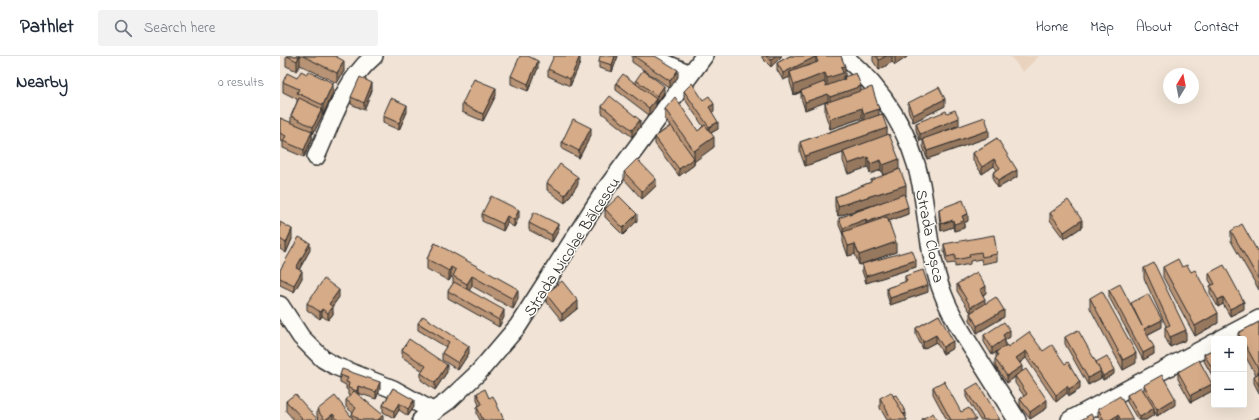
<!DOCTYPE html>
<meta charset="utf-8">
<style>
:root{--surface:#fff;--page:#f2f2f3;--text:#1f2937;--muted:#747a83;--line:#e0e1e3}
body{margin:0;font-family:"Indie Flower",sans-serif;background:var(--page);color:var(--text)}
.controls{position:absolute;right:12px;bottom:12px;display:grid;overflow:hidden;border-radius:4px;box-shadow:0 4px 16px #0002}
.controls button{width:36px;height:36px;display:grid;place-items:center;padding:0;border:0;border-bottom:1px solid var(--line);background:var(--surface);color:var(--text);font:20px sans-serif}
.compass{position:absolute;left:883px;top:12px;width:36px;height:36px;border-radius:50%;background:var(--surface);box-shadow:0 4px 16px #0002;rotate:10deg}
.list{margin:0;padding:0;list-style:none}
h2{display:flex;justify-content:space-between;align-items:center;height:52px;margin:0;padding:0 16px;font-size:17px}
h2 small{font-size:13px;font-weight:400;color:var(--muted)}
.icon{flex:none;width:22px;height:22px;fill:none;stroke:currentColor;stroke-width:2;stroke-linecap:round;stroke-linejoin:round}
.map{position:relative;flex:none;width:979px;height:364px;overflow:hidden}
header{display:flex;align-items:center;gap:24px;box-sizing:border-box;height:56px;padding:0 20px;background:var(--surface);border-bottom:1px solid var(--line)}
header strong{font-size:19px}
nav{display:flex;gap:22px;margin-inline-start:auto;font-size:14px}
.search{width:280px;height:36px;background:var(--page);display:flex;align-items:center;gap:10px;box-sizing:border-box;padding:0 14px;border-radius:4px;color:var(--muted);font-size:15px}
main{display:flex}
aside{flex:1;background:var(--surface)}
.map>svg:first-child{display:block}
.built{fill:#e9d3bf}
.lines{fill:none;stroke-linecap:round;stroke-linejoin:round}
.minor-casing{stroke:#2b2b2b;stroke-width:20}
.minor{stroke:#fdfcf7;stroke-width:17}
.wall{fill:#b89375;stroke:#2b2b2b}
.shaded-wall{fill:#96785f;stroke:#2b2b2b}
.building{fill:#d6ab88;stroke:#2b2b2b}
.labels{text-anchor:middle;stroke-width:3;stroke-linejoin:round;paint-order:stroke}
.street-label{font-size:16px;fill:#2b2b2b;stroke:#fdfcf7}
</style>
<header>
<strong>Pathlet</strong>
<div class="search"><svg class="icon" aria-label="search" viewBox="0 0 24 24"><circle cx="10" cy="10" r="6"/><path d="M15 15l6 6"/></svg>Search here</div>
<nav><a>Home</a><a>Map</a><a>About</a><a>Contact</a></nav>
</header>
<main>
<aside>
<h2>Nearby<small>0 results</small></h2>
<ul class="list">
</ul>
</aside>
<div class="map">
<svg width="979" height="364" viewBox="0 0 979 364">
<rect width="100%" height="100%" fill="#f1e4d6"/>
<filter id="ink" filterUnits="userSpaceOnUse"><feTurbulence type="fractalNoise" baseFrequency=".025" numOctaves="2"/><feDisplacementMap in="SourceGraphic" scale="8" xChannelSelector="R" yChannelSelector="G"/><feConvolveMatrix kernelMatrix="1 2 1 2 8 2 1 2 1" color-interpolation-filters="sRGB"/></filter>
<g filter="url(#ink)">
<path class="built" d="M 730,0 L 759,0 L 743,16 Z"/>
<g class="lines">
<g class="minor-casing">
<g id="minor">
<path d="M 369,0 L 410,18"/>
<path d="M 564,0 C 603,33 631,77 641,128 C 648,165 649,203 663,238 C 671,259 683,278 695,297 C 709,319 723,342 737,364"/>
<path d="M 36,101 C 52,66 64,25 94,0"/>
<path d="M 0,249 L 21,281 L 43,303 L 55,310 L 113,333 L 154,356"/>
<path d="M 941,283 L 979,263"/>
<path d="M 141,364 L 168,345 L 198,317 L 238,270 L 325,134 L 424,0"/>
<path d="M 790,364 L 934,287"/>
</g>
</g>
<use href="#minor" class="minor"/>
</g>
<g class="wall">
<path d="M 6,0 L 55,0 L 64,15 L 57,27 L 20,9 L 17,15 L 6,10 Z"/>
<path d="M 338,0 L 332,16 L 319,12 L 319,5 Z"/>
<path d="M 352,0 L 375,0 L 398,21 L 390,32 L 352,6 Z"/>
<path d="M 482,0 L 502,0 L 491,11 L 482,2 Z"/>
<path d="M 510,0 L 561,0 L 565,20 L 563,20 L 563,24 L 564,23 L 564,21 L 581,35 L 599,59 L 607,72 L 603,120 L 601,114 L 590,118 L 588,111 L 568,118 L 563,105 L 563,97 L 525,110 L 520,96 L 520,86 L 583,64 L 582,62 L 550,73 L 545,57 L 545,47 L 548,45 L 525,54 L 521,42 L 521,36 L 514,39 L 510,26 L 510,21 L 503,24 L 497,14 L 497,7 Z"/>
<path d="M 593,0 L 627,0 L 627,1 L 615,9 L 612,6 L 599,14 L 593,5 Z"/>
<path d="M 300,7 L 290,30 L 268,20 L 268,13 Z"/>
<path d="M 258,12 L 248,35 L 231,28 L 231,20 Z"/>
<path d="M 356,24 L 384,37 L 377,47 L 376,47 L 376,50 L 369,59 L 336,34 L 336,27 L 356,28 Z"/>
<path d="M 3,26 L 53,37 L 43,59 L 42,58 L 42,60 L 33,78 L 32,77 L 32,83 L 24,101 L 3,92 L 3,86 L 0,85 L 0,62 L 11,67 L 11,60 L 17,46 L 17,43 L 3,36 Z"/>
<path d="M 92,34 L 84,54 L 71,48 L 71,41 Z"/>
<path d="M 404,35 L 423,44 L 434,55 L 432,56 L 438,73 L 431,77 L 434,91 L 414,105 L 414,109 L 399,120 L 375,88 L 375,81 L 390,70 L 385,63 L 385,53 L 418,75 L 423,70 L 404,42 Z"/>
<path d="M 216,39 L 203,65 L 182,56 L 182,48 Z"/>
<path d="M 628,47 L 665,50 L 633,66 L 628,54 Z"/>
<path d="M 322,50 L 360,71 L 352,81 L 322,57 Z"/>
<path d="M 127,56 L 119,74 L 103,67 L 103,60 Z"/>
<path d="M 667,57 L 679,69 L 668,74 L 709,81 L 647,103 L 643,90 L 643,84 L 640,85 L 636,74 L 636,67 Z"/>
<path d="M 311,79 L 299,102 L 282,93 L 282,86 Z"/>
<path d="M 717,82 L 737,121 L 718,132 L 713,124 L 713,117 L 717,114 L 714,110 L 702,118 L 693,104 L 693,97 Z"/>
<path d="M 344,116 L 376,130 L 362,143 L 344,123 Z"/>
<path d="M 591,124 L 626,139 L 624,140 L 628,158 L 609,165 L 616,196 L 579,209 L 575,198 L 568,200 L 563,186 L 563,179 L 559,169 L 559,162 L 595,149 L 558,160 L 555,151 L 555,141 L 591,126 Z"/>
<path d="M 267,127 L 298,128 L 285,147 L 267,134 Z"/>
<path d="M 325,153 L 357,165 L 343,179 L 325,161 Z"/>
<path d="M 659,153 L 688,165 L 684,167 L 684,172 L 674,175 L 673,171 L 661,175 L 659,160 Z"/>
<path d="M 770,157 L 802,171 L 784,183 L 770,164 Z"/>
<path d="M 202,158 L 239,161 L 234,171 L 227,167 L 223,175 L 202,165 Z"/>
<path d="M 0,166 L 12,183 L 6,197 L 0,193 Z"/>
<path d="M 249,167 L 278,175 L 272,186 L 249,174 Z"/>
<path d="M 951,175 L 979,198 L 979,234 L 951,185 Z"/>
<path d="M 155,187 L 238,243 L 233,253 L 192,230 L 189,234 L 224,261 L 219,271 L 168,242 L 168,235 L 173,228 L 173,222 L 171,221 L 169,225 L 147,213 L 147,203 Z"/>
<path d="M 664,188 L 717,198 L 717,205 L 702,208 L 701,203 L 690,205 L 690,208 L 675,211 L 675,207 L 667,208 L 664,195 Z"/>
<path d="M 30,194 L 19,214 L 22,222 L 14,236 L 0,229 L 0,214 Z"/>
<path d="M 582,208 L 636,211 L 586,227 L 582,215 Z"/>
<path d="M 883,211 L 902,211 L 938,267 L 915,280 L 883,221 Z"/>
<path d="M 864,212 L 906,284 L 890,291 L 885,281 L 885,271 L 886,270 L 864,222 Z"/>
<path d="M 929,217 L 964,253 L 950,260 L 943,248 L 938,251 L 930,237 L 930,230 L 932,229 L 929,224 Z"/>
<path d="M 625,220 L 648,236 L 610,249 L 607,239 L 607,232 L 625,226 Z"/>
<path d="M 677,228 L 706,237 L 703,239 L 705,248 L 724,261 L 697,277 L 690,264 L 690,257 L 691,257 L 677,235 Z"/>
<path d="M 829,234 L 851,250 L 851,247 L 882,271 L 867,279 L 874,298 L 863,304 L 829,241 Z"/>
<path d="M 266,238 L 298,252 L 282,265 L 266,245 Z"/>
<path d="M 59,241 L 52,251 L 53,258 L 48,264 L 42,260 L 40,263 L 27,254 L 27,247 Z"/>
<path d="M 810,242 L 856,307 L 843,314 L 810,252 Z"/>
<path d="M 659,259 L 673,292 L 663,298 L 656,286 L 643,293 L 636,279 L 636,272 Z"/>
<path d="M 979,266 L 979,337 L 974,327 L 974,320 L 976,319 L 964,298 L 964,302 L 964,283 L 958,283 L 958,277 Z"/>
<path d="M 138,267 L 189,297 L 178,314 L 162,304 L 162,297 L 166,291 L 138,274 Z"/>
<path d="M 704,279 L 730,281 L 725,284 L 725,290 L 728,291 L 763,295 L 800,333 L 789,340 L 787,337 L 776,346 L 746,302 L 740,307 L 742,316 L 767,352 L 750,363 L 740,350 L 740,343 L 744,340 L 735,327 L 735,321 L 727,327 L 715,310 L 715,303 L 716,302 L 716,296 L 721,293 L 712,299 L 704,286 Z"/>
<path d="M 785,281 L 816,306 L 834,318 L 823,324 L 821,320 L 821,322 L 808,329 L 785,288 Z"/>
<path d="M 934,293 L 934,318 L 932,319 L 924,305 L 924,298 Z"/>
<path d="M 122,294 L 167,316 L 155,334 L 141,324 L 141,317 L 143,315 L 122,301 Z"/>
<path d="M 898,316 L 932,335 L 911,346 L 898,323 Z"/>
<path d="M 60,319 L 100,333 L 96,343 L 78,337 L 78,338 L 103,364 L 40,364 L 37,361 L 37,354 L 72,361 L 72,358 L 73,357 L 66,351 L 66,344 L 70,340 L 68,339 L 68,334 L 66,333 L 66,329 L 60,326 Z"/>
<path d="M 864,329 L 895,349 L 877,360 L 874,355 L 874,359 L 866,364 L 858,364 L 847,346 L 847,339 L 864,334 Z"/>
<path d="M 653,331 L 681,356 L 696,364 L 667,364 L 653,338 Z"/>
<path d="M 113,332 L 134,351 L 128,360 L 119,354 L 114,362 L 103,356 L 103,349 Z"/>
<path d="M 686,334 L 720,364 L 700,364 L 686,341 Z"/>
<path d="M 197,337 L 209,342 L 224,364 L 200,364 L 197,358 L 197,351 L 199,349 L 197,344 Z"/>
<path d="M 600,342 L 626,361 L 625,361 L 627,364 L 607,364 L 600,352 Z"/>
<path d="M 6,345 L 38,364 L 14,364 L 6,355 Z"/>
<path d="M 818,353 L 853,364 L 820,364 L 818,360 Z"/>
</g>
<g class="shaded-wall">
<path d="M 19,0 L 20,0 L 20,9 L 17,15 L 17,5 Z"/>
<path d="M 300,0 L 300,7 L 290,30 L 290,23 Z"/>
<path d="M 335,0 L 338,0 L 332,16 L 332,9 Z"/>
<path d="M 495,0 L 502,0 L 491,11 L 491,4 Z"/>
<path d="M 537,0 L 542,0 L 536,1 L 536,8 L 510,16 L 510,21 L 503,24 L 503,17 Z"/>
<path d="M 606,0 L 612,0 L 612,6 L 599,14 L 599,4 Z"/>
<path d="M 615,0 L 627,0 L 627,1 L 615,9 Z"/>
<path d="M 64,5 L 64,15 L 57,27 L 57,17 Z"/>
<path d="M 258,5 L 258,12 L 248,35 L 248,28 Z"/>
<path d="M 565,10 L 565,20 L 563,20 L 563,27 L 547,32 L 547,22 L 561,11 Z"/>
<path d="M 398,14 L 398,21 L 390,32 L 390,25 Z"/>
<path d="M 545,17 L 545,28 L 521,35 L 521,36 L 514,39 L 514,29 Z"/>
<path d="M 53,27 L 53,37 L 43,59 L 43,49 Z"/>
<path d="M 92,27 L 92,34 L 84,54 L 84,47 Z"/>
<path d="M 384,30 L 384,37 L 377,47 L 377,40 Z"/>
<path d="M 581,30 L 581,37 L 550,49 L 550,41 Z"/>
<path d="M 216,32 L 216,39 L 203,65 L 203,58 Z"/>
<path d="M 548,38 L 548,45 L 525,54 L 525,46 Z"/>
<path d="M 376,43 L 376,50 L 369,59 L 369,52 Z"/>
<path d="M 665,43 L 665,50 L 633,66 L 633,59 Z"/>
<path d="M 434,48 L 434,55 L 429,59 L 429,51 Z"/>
<path d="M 127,49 L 127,56 L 119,74 L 119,67 Z"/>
<path d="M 582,52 L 582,62 L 550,73 L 550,63 Z"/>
<path d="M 42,53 L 42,60 L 33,78 L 33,71 Z"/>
<path d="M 599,53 L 599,63 L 584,68 L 584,58 Z"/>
<path d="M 679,62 L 679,69 L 643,84 L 643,83 L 643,84 L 640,85 L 640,78 Z"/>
<path d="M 360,64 L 360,71 L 352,81 L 352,74 Z"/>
<path d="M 438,66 L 438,73 L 429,78 L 429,71 Z"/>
<path d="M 311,72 L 311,79 L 299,102 L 299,95 Z"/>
<path d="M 607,72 L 607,82 L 563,95 L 563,97 L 525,110 L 525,100 Z"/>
<path d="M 709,74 L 709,81 L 647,103 L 647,95 Z"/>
<path d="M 32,75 L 32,83 L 24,101 L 24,94 Z"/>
<path d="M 434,81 L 434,91 L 414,106 L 414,95 Z"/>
<path d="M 588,101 L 588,111 L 568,118 L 568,108 Z"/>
<path d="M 414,102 L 414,109 L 399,120 L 399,113 Z"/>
<path d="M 619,103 L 619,113 L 603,120 L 603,109 Z"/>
<path d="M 714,103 L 714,110 L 702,118 L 702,111 Z"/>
<path d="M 601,104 L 601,114 L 590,118 L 590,108 Z"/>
<path d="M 737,114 L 737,121 L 718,132 L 718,125 Z"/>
<path d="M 298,121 L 298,128 L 285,147 L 285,139 Z"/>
<path d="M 376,123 L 376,130 L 362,143 L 362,135 Z"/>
<path d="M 626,129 L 626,139 L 558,160 L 558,150 Z"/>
<path d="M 628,151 L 628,158 L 587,173 L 587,166 Z"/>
<path d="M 239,154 L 239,161 L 234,171 L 234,164 Z"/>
<path d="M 357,158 L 357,165 L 343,179 L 343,172 Z"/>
<path d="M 688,158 L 688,165 L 684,167 L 684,172 L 674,175 L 674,168 L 682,160 Z"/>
<path d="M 227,160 L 227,167 L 223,175 L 223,168 Z"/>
<path d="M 586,163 L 586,170 L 563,176 L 563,179 L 563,172 Z"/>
<path d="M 673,164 L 673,171 L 661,175 L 661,168 Z"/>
<path d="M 802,164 L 802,171 L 784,183 L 784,176 Z"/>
<path d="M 278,168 L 278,175 L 272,186 L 272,179 Z"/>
<path d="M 12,173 L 12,183 L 6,197 L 6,187 Z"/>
<path d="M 616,186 L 616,196 L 579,209 L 579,199 Z"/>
<path d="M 30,187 L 30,194 L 16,219 L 16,212 Z"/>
<path d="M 575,188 L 575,198 L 568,200 L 568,190 Z"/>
<path d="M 636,204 L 636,211 L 586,227 L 586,220 Z"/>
<path d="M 171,211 L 171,221 L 169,225 L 169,215 Z"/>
<path d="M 22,215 L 22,222 L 14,236 L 14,229 Z"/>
<path d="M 192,220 L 192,230 L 187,238 L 187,228 Z"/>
<path d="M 648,229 L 648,236 L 610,249 L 610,242 Z"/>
<path d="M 706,230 L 706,237 L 700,241 L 700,234 Z"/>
<path d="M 238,233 L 238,243 L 233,253 L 233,243 Z"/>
<path d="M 59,234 L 59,241 L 49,255 L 49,248 Z"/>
<path d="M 943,241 L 943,248 L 938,251 L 938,244 Z"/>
<path d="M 705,243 L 705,250 L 691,258 L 691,251 Z"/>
<path d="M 298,245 L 298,252 L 282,265 L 282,258 Z"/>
<path d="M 964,246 L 964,253 L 950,260 L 950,253 Z"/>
<path d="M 53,251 L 53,258 L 48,264 L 48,257 Z"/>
<path d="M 42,253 L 42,260 L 40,263 L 40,256 Z"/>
<path d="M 224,254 L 224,261 L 219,271 L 219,264 Z"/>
<path d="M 724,254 L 724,261 L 697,277 L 697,270 Z"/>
<path d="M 938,257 L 938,267 L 915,280 L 915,270 Z"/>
<path d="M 882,264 L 882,271 L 864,280 L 864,273 Z"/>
<path d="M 730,274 L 730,281 L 725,284 L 725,290 L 712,299 L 712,292 L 723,279 Z"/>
<path d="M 906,274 L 906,284 L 890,291 L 890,281 Z"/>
<path d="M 656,279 L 656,286 L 643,293 L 643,286 Z"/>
<path d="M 673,285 L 673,292 L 663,298 L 663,291 Z"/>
<path d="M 189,290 L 189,297 L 178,314 L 178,307 Z"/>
<path d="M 874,291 L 874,298 L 863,304 L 863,297 Z"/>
<path d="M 746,295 L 746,302 L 736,309 L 736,302 Z"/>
<path d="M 856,297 L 856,307 L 843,314 L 843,304 Z"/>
<path d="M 167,309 L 167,316 L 155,334 L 155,327 Z"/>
<path d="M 742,310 L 742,317 L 735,320 L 735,321 L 727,327 L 727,320 Z"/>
<path d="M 934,311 L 934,318 L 932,319 L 932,312 Z"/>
<rect x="978" y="312" width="1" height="10"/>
<path d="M 834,314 L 834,318 L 823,324 L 823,320 Z"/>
<path d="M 821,315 L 821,322 L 808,329 L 808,322 Z"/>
<path d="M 100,326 L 100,333 L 96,343 L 96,336 Z"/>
<path d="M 800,326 L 800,333 L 789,340 L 789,333 Z"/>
<path d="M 932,328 L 932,335 L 911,346 L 911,339 Z"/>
<path d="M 78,330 L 78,337 L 77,342 L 77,335 Z"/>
<path d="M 787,330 L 787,337 L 776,346 L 776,339 Z"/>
<path d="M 895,342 L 895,349 L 877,360 L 877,353 Z"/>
<path d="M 134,344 L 134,351 L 128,360 L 128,353 Z"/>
<path d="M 767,344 L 767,352 L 750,363 L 750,356 Z"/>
<path d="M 119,347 L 119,354 L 114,362 L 114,355 Z"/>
<path d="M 874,352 L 874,359 L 866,364 L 860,364 L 860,361 Z"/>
<path d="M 626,357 L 626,361 L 621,364 L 621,360 Z"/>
<path d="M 53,358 L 53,364 L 45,364 Z"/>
<path d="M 103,359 L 103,364 L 98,364 Z"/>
<path d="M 838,359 L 838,364 L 830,364 Z"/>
</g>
<g class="building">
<path d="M 7,0 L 19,0 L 17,5 Z"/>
<path d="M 23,0 L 55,0 L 64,5 L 57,17 Z"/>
<path d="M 240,0 L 248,0 L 258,5 L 248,28 L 231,20 Z"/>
<path d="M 274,0 L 300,0 L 290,23 L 268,13 Z"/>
<path d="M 320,0 L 335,0 L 332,9 L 319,5 Z"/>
<path d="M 354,0 L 375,0 L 398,14 L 390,25 Z"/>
<path d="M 486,0 L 495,0 L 491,4 Z"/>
<path d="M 510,0 L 537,0 L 503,17 L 497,7 Z"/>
<path d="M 539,0 L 561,0 L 565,10 L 561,11 L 563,17 L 547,22 L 545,17 L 514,29 L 510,16 L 538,6 L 536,1 Z"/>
<path d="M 596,0 L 606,0 L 599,4 Z"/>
<path d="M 363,14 L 384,30 L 377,40 L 356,24 Z"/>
<path d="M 21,15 L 27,18 L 28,15 L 53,27 L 43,49 L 17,37 L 19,33 L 3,26 L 7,17 L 17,22 Z"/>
<path d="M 576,17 L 581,30 L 550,41 L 548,38 L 525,46 L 521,35 L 544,26 L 546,30 L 565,23 L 564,21 Z"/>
<path d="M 343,18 L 376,43 L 369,52 L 336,27 Z"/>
<path d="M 80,21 L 92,27 L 84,47 L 71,41 Z"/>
<path d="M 194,23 L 216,32 L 203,58 L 182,48 Z"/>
<path d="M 412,27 L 423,44 L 429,40 L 434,48 L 429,51 L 438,66 L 429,71 L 404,35 Z"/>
<path d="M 592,31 L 599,53 L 584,58 L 582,52 L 550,63 L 545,47 Z"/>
<path d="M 659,31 L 665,43 L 633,59 L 628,47 Z"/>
<path d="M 330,40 L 360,64 L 352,74 L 322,50 Z"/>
<path d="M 395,41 L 418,75 L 425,69 L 434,81 L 414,95 L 385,53 Z"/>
<path d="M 19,42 L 42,53 L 33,71 L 11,60 Z"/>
<path d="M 111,42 L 127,49 L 119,67 L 103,60 Z"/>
<path d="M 675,54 L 679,62 L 640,78 L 636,67 L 666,55 L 667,57 Z"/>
<path d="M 602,58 L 607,72 L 525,100 L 520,86 Z"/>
<path d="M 705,61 L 709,74 L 647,95 L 643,83 Z"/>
<path d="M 0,62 L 32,75 L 24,94 L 3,85 L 6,80 L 0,77 Z"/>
<path d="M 293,63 L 311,72 L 299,95 L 282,86 Z"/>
<path d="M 391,70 L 414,102 L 399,113 L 375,81 Z"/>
<path d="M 609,78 L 619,103 L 603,109 L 601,104 L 590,108 L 588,101 L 568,108 L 563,95 Z"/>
<path d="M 717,82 L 737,114 L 718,125 L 713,117 L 720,112 L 714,103 L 702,111 L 693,97 Z"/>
<path d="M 357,103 L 376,123 L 362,135 L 344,116 Z"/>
<path d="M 280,108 L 298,121 L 285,139 L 267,127 Z"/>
<path d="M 620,113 L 626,129 L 558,150 L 555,141 L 591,126 L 591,124 Z"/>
<path d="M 624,138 L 628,151 L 587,166 L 586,163 L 563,172 L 559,162 Z"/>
<path d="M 211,140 L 239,154 L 234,164 L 227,160 L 223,168 L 202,158 Z"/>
<path d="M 339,140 L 357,158 L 343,172 L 325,153 Z"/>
<path d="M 683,144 L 688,158 L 682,160 L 684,165 L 674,168 L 673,164 L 661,168 L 659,153 Z"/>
<path d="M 788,144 L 802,164 L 784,176 L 770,157 Z"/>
<path d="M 254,156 L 278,168 L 272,179 L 249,167 Z"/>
<path d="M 607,161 L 616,186 L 579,199 L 575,188 L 568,190 L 563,176 Z"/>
<path d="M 0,166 L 12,173 L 6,187 L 0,183 Z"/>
<path d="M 962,168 L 979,198 L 979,224 L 951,175 Z"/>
<path d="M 714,179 L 717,198 L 702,201 L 701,196 L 689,198 L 690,201 L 675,204 L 675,199 L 667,201 L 664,188 Z"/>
<path d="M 19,181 L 30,187 L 16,212 L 22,215 L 14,229 L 0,222 L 0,214 Z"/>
<path d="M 155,187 L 238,233 L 233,243 L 192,220 L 187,228 L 173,220 L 176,214 L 171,211 L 169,215 L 147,203 Z"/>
<path d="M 632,194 L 636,204 L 586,220 L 582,208 Z"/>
<path d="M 898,203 L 902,211 L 907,209 L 911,216 L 915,214 L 938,257 L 915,270 L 883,211 Z"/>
<path d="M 874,207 L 906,274 L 890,281 L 885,271 L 890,269 L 864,212 Z"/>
<path d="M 944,209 L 964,246 L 950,253 L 943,241 L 938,244 L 930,230 L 935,228 L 929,217 Z"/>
<path d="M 643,214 L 648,229 L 610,242 L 607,232 L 627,225 L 625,220 Z"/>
<path d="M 697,216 L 706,230 L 700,234 L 705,243 L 691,251 L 677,228 Z"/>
<path d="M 44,223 L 59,234 L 49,248 L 53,251 L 48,257 L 42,253 L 40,256 L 27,247 Z"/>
<path d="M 282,225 L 298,245 L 282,258 L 266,238 Z"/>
<path d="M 174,226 L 224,254 L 219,264 L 168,235 Z"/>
<path d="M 840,228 L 862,270 L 851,247 L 868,238 L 882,264 L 864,273 L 874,291 L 863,297 L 829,234 Z"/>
<path d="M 822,235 L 856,297 L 843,304 L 810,242 Z"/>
<path d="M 716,241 L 724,254 L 697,270 L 690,257 Z"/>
<path d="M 659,259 L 673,285 L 663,291 L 656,279 L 643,286 L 636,272 Z"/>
<path d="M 143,260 L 189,290 L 178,307 L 162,297 L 169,286 L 138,267 Z"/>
<path d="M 724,266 L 730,274 L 723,279 L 725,283 L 712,292 L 704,279 Z"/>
<path d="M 979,266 L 979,312 L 978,312 L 964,287 L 964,283 L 962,283 L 958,277 Z"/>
<path d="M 798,274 L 821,315 L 808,322 L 785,281 Z"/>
<path d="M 749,276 L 763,295 L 772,289 L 785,308 L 788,306 L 800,326 L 789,333 L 787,330 L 776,339 L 746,295 L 736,302 L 742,310 L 727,320 L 715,303 L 718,300 L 716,296 L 727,289 L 728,291 Z"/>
<path d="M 957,281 L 958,283 L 953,283 Z"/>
<path d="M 129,283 L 167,309 L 155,327 L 141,317 L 146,310 L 122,294 Z"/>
<path d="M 934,293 L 934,311 L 932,312 L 924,298 Z"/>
<path d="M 827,300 L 834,314 L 823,320 L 816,306 Z"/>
<path d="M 919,304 L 932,328 L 911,339 L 898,316 Z"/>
<path d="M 62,313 L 100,326 L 96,336 L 78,330 L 77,335 L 68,332 L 69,327 L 66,326 L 68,322 L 60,319 Z"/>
<path d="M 746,313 L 767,344 L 750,356 L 740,343 L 747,338 L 735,320 Z"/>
<path d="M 979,317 L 979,330 L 974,320 Z"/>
<path d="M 882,319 L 895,342 L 877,353 L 864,329 Z"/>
<path d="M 664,325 L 681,356 L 689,352 L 696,364 L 671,364 L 653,331 Z"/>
<path d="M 698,327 L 720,364 L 704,364 L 686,334 Z"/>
<path d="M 861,331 L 874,352 L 860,361 L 847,339 Z"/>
<path d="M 113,332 L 134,344 L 128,353 L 119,347 L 114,355 L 103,349 Z"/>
<path d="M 205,333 L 209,342 L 213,340 L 224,364 L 203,364 L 197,351 L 202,348 L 197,337 Z"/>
<path d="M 74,335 L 103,359 L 98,364 L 80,364 L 72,358 L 76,352 L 66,344 Z"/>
<path d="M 611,336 L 627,364 L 612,364 L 600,342 Z"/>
<path d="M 15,338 L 38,364 L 20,364 L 22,362 L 6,345 Z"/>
<path d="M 616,339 L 626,357 L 623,358 L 613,340 Z"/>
<path d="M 55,340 L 74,364 L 58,364 L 53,358 L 45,364 L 37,354 Z"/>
<path d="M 840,340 L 853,364 L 841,364 L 838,359 L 830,364 L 824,364 L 818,353 Z"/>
<path d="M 653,357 L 657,364 L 642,364 L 642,363 Z"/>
<path d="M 811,358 L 814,364 L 801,364 Z"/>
<path d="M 979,361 L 979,364 L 973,364 Z"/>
</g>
</g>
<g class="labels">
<g class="street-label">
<text transform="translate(651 180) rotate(79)" y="6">Strada Cloșca</text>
<text transform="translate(291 190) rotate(-57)" y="6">Strada Nicolae Bălcescu</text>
</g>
</g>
</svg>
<div class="controls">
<button>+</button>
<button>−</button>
</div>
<svg class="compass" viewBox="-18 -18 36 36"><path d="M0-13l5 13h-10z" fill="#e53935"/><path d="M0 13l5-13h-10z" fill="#747a83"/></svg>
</div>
</main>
